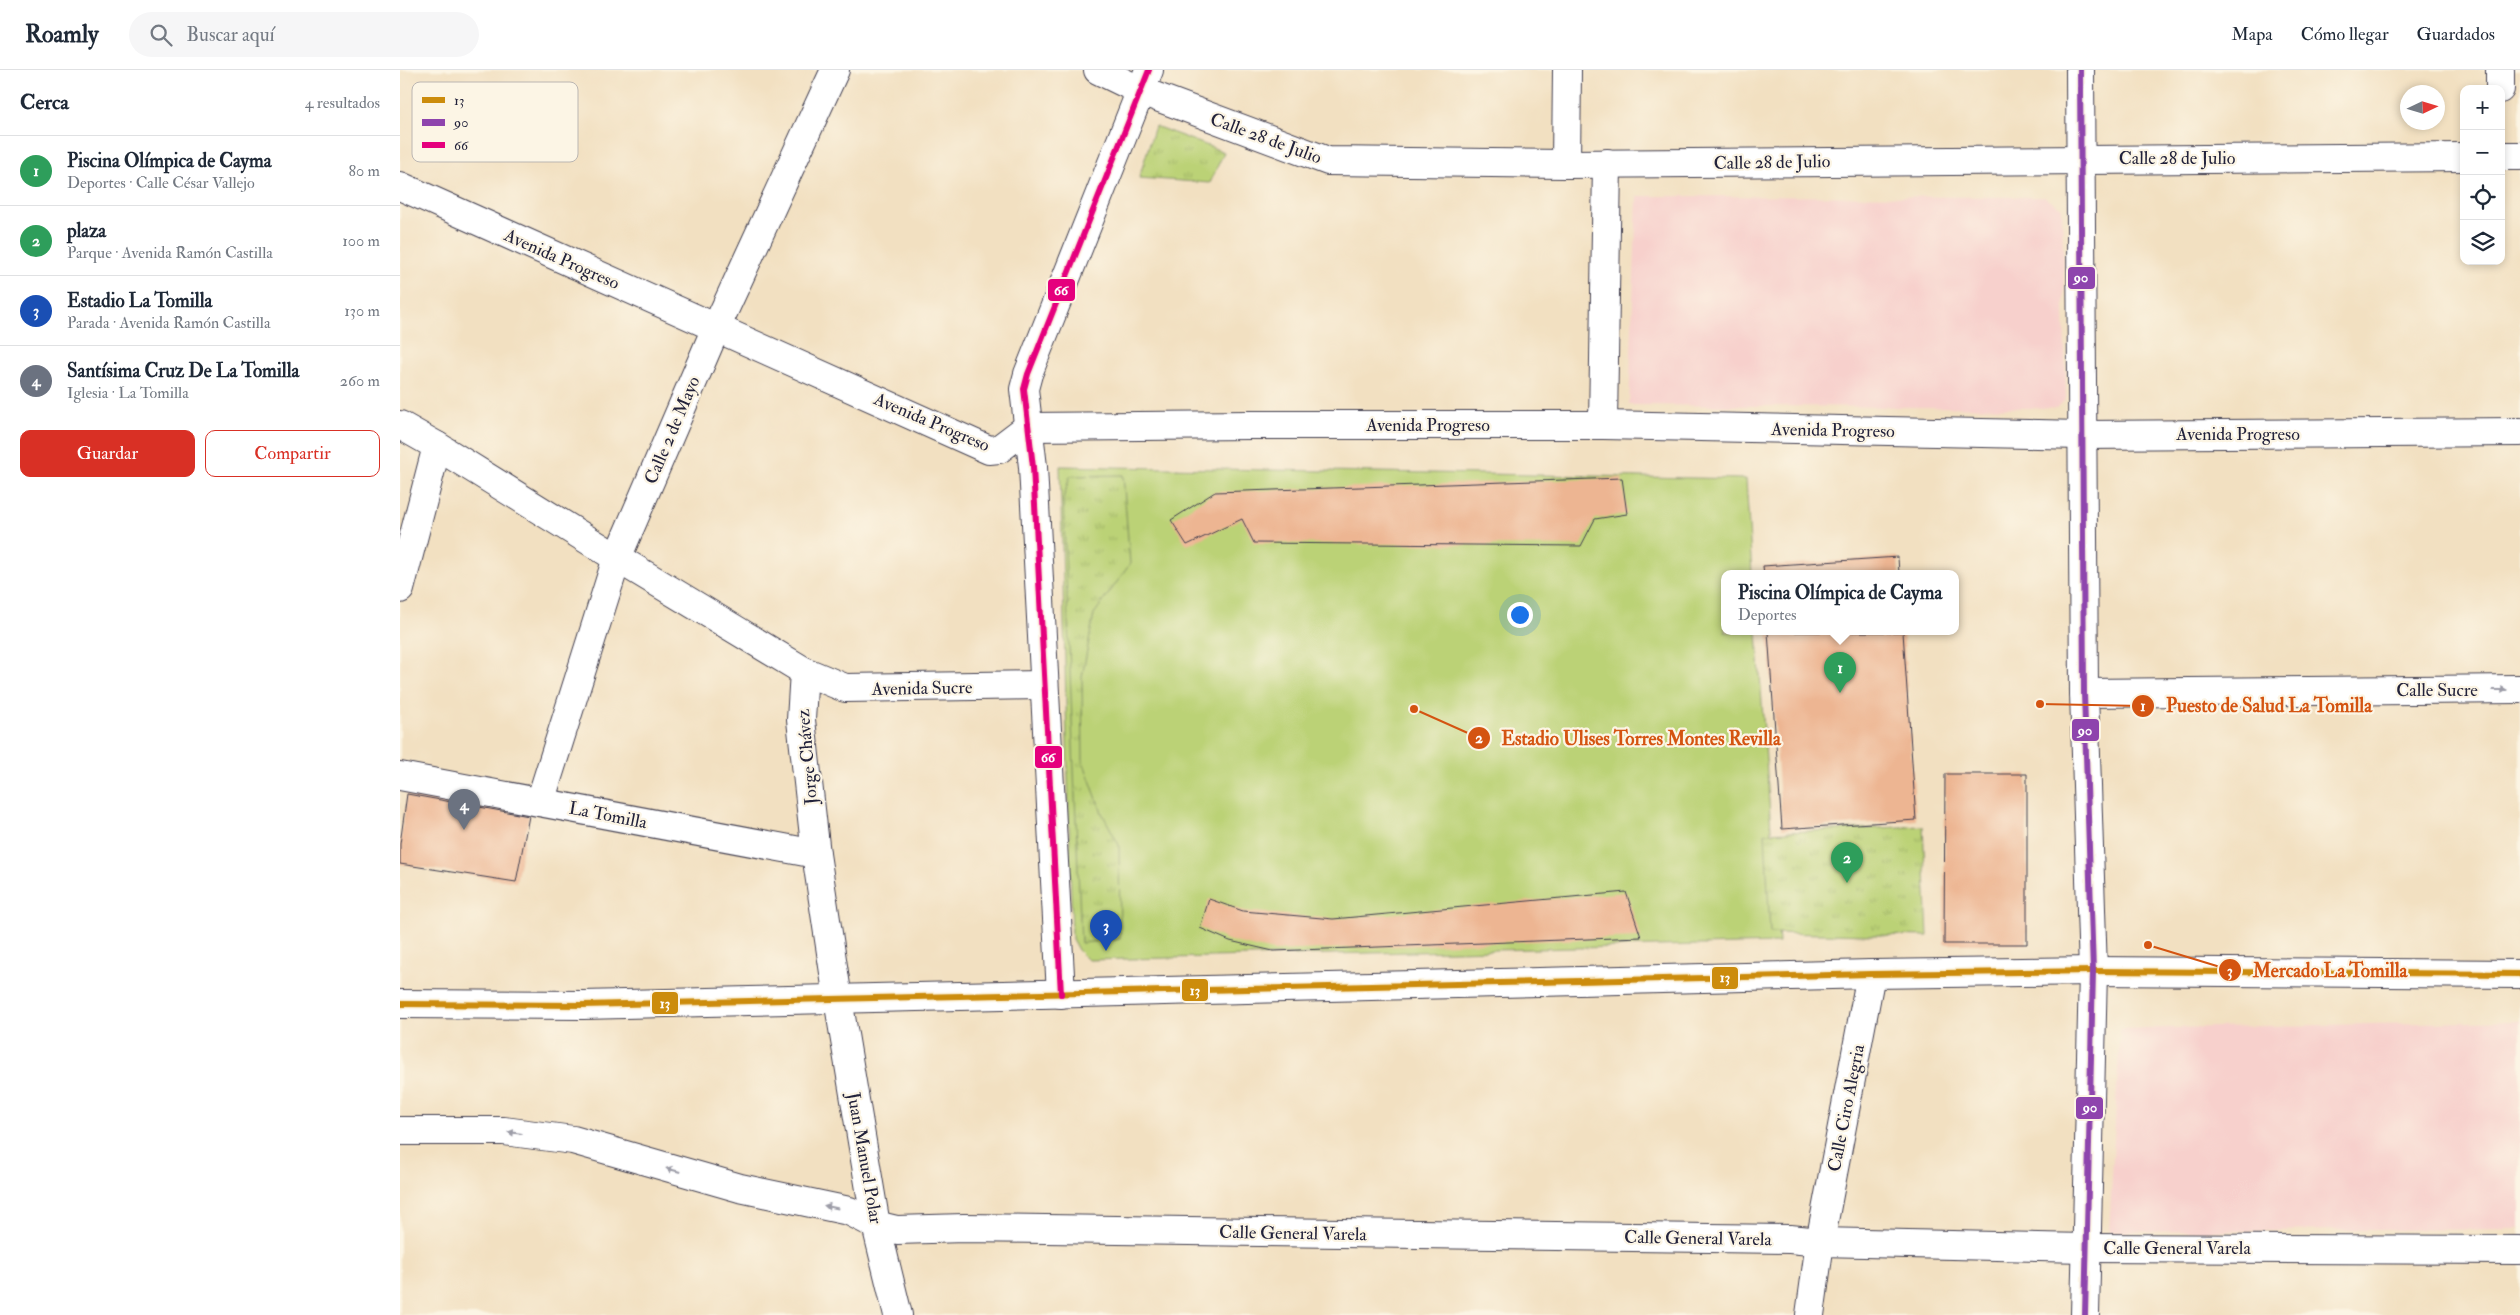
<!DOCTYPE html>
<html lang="es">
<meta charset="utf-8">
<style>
:root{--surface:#fff;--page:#f6f6f7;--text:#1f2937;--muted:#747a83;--line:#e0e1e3;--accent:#d93025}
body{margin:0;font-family:"IM FELL Double Pica",serif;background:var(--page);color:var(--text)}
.controls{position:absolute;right:15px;top:15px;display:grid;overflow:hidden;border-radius:10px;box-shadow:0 2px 8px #0003}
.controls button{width:45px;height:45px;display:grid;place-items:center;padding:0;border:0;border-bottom:1px solid var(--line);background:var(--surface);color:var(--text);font:25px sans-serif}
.compass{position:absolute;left:2000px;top:15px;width:45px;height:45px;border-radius:50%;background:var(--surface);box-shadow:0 2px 8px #0003;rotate:86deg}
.you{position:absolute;left:1119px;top:544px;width:18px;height:18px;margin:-12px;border:4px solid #fff;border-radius:50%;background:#1a73e8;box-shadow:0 0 0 8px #1a73e833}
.badge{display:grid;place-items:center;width:32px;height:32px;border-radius:50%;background:var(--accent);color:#fff;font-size:16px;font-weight:700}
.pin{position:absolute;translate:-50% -41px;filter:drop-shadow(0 1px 2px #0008)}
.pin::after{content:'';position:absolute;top:26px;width:18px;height:15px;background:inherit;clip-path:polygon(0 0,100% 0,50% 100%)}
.popup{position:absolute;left:1321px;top:500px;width:238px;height:65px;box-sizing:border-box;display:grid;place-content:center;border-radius:10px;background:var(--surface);filter:drop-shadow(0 1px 4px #0005);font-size:16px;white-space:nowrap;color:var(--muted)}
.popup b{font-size:19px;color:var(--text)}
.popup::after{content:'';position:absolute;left:50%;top:100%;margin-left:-10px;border:10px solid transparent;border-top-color:var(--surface)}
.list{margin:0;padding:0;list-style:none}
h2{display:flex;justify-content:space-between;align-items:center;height:65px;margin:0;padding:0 20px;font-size:21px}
h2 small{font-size:16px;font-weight:400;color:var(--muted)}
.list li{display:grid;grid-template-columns:32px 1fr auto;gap:15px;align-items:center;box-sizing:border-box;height:70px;padding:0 20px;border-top:1px solid var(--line)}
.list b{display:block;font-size:19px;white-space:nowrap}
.list p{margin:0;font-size:16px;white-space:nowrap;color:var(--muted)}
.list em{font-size:16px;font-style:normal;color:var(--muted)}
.actions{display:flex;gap:10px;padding:15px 20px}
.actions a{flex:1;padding:11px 0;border:1px solid var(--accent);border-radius:10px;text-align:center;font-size:18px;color:var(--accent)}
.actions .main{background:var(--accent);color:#fff}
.icon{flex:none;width:28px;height:28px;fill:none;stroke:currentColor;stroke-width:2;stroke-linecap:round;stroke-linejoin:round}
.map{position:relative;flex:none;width:2120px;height:1245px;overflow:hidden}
header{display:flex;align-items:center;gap:30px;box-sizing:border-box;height:70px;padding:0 25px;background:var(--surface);border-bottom:1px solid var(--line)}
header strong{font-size:24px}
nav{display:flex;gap:28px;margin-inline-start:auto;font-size:18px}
.search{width:350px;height:45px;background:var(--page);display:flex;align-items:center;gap:12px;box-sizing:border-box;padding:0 18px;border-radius:28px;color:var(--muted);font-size:19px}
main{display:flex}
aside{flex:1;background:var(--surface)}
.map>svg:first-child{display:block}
.built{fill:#f7d0cc}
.grass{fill:#bbd276;stroke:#6e7a58}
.park{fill:url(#park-tufts);stroke:#6e7a58}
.building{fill:#edb592}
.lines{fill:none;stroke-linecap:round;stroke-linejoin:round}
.street-casing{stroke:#413e4f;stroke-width:30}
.secondary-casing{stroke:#413e4f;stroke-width:30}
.street{stroke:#fff;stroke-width:28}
.secondary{stroke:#fff;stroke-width:28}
.bus-1-casing{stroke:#fcf5e5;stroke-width:10}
.bus-2-casing{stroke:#fcf5e5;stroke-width:10}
.bus-3-casing{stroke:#fcf5e5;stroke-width:10}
.bus-1{stroke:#cc8c0c;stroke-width:6}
.bus-2{stroke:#8e44ad;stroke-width:6}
.bus-3{stroke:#e5007d;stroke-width:6}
.oneway{fill:#9c9ca7}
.labels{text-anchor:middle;stroke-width:4.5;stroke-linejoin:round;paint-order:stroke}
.street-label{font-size:18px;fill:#22223b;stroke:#fcf5e5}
.key{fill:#fcf5e5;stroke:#bbb6b2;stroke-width:1}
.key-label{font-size:14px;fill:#22223b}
.leader{fill:none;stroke:#d45411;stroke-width:2}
.callout-dot{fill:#d45411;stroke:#fcf5e5;stroke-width:2}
.mark-label{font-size:15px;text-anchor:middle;font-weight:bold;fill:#fff}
.callout-label{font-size:19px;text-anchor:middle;font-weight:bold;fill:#d45411;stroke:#fcf5e5;stroke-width:4.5;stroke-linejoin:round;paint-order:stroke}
.line-badge{stroke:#fcf5e5;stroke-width:2}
.badge-label{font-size:14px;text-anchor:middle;font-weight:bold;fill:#fff}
</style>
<header>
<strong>Roamly</strong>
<div class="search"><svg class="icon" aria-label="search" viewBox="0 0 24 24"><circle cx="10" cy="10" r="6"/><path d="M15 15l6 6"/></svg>Buscar aquí</div>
<nav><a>Mapa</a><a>Cómo llegar</a><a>Guardados</a></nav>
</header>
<main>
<aside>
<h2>Cerca<small>4 resultados</small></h2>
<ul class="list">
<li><span class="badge" style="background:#2e9e5b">1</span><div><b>Piscina Olímpica de Cayma</b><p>Deportes · Calle César Vallejo</p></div><em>80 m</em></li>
<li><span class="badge" style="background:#2e9e5b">2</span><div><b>plaza</b><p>Parque · Avenida Ramón Castilla</p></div><em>100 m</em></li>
<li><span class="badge" style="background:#1a4fb4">3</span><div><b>Estadio La Tomilla</b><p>Parada · Avenida Ramón Castilla</p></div><em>130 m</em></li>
<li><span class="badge" style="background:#6b7280">4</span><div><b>Santísima Cruz De La Tomilla</b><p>Iglesia · La Tomilla</p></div><em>260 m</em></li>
</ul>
<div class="actions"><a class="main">Guardar</a><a>Compartir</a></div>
</aside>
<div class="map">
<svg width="2120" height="1245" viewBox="0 0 2120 1245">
<defs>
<pattern id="park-tufts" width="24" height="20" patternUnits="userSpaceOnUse" patternTransform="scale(1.25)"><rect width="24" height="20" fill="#bbd276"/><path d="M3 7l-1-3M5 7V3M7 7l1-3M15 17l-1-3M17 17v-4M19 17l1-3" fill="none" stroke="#a0b467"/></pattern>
</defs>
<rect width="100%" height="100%" fill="#fcf5e5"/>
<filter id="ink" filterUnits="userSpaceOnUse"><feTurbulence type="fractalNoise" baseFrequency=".02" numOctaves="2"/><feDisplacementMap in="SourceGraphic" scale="10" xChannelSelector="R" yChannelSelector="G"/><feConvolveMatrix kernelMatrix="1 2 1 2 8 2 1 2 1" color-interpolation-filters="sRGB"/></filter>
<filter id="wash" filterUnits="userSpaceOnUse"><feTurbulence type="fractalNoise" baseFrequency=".0096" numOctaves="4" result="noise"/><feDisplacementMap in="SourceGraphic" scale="20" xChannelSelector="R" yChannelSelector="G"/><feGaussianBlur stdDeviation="1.12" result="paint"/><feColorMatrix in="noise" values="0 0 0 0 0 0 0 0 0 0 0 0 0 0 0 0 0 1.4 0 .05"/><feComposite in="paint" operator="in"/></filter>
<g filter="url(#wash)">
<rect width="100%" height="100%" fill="#f2e0c1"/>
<g class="built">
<path d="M 1237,126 L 1644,127 L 1662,138 L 1666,329 L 1657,338 L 1229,335 Z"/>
<path d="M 2120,951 L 2120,1159 L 1709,1162 L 1720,959 Z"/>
</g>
<path class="grass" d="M 660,396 L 1346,409 L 1352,504 L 1325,504 L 1325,562 L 1357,562 L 1379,873 L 688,890 L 678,880 L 672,869 Z"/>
<g class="park">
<path d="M 755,56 L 824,82 L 810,113 L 739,108 Z"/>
<path d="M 723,405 L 730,494 L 694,544 L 682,607 L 683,691 L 702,743 L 719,775 L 720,869 L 681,873 L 663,429 L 670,406 Z"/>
<path d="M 1523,756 L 1528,866 L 1370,863 L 1365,763 Z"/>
</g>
<g id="blocks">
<g class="building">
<path d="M 1222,408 L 1227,444 L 1195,449 L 1181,476 L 854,473 L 842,449 L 787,475 L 771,450 L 815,422 Z"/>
<path d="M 1498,487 L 1499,504 L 1364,504 L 1363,496 Z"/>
<path d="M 1368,562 L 1503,562 L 1516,750 L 1382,759 Z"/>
<path d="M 1545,704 L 1627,704 L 1627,874 L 1544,874 Z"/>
<path d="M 7,724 L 129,746 L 116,812 L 0,794 L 0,774 Z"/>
<path d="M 1226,822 L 1241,867 L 873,881 L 830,871 L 800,858 L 809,829 L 843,841 L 933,849 Z"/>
</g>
</g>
</g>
<g filter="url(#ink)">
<use href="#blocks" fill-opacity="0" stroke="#413e4f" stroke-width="1"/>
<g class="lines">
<g class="street-casing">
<g id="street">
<path d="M 698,0 L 741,21 L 928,91 L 1166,94 L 2064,87"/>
<path d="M 1680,0 L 1684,623 L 1693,901 L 1685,1245"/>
<path d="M 2100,19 L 2100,0"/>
<path d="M 2101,86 L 2120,86"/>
<path d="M 1166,94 L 1167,0"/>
<path d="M 0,355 L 37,376 L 0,519"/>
<path d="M 1203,355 L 1207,93"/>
<path d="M 628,357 L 851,355 L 1203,355 L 1681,365 L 2120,362"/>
<path d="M 37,376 L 217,488 L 404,601 L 445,618 L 643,615"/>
<path d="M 404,601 L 401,650 L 416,784 L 438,929"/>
<path d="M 1684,623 L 2120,619"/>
<path d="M 0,706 L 416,784"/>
<path d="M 140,732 L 217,488 L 316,258 L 435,0"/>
<path d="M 0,1061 L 104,1061 L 173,1070 L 340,1118 L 449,1141 L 476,1155 L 497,1160 L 564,1158 L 1390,1169 L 1420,1172 L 1686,1178 L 2120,1180"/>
<path d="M 1410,1245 L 1420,1172 L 1471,904"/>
</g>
</g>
<g class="secondary-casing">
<g id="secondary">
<path d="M 0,116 L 589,380 L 599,379 L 628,357"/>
<path d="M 661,924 L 633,397 L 624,319 L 628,304 L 749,0"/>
<path d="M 438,929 L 476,1155 L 498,1245"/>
<path d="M 0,934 L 183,935 L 1471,904 L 1693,901 L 2120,904"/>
</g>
</g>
<use href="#street" class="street"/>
<use href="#secondary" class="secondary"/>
<g class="bus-1-casing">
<path id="bus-1" d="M 0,934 L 183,935 L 1471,904 L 1693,901 L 2120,904"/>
</g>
<g class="bus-2-casing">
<path id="bus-2" d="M 1680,0 L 1684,623 L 1693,901 L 1685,1245"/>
</g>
<g class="bus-3-casing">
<path id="bus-3" d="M 661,924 L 633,397 L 624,319 L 628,304 L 749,0"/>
</g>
<use href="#bus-1" class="bus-1"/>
<use href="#bus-2" class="bus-2"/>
<use href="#bus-3" class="bus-3"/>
</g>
<defs><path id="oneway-solid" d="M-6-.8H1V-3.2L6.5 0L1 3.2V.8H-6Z" transform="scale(1.25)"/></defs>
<g class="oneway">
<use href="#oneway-solid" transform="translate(2100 620)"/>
<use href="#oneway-solid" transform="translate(115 1063) rotate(-173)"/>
<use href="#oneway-solid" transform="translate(273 1100) rotate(-165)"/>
<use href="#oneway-solid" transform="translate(431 1137) rotate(-168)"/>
</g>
</g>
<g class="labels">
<g class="street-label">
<text transform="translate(866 68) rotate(20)" y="6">Calle 28 de Julio</text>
<text x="1777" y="94">Calle 28 de Julio</text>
<text transform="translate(1372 92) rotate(-1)" y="6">Calle 28 de Julio</text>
<text transform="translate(162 189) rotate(24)" y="6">Avenida Progreso</text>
<text transform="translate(532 352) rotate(23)" y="6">Avenida Progreso</text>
<text x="1028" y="361">Avenida Progreso</text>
<text transform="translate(272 360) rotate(-67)" y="6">Calle 2 de Mayo</text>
<text transform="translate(1433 360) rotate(1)" y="6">Avenida Progreso</text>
<text x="1838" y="370">Avenida Progreso</text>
<text transform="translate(522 618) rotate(-1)" y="6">Avenida Sucre</text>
<text x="2037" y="626">Calle Sucre</text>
<text transform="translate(407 687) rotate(-95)" y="6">Jorge Chávez</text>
<text transform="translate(208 745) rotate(11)" y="6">La Tomilla</text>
<text transform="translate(1446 1038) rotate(-79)" y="6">Calle Ciro Alegria</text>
<text transform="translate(465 1088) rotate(80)" y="6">Juan Manuel Polar</text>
<text transform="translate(893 1163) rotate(1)" y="6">Calle General Varela</text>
<text transform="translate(1298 1168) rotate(1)" y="6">Calle General Varela</text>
<text x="1777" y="1184">Calle General Varela</text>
</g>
</g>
<rect x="12" y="12" width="166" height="80" rx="8" class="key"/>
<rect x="22" y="27" width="23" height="6" fill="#cc8c0c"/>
<rect x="22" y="49" width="23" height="7" fill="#8e44ad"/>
<rect x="22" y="72" width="23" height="6" fill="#e5007d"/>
<g class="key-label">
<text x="54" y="35">13</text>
<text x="54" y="57">90</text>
<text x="54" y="80">66</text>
</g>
<path class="leader" d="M1640 634L1743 636M1014 639L1079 668M1748 875L1830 900"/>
<g class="callout-dot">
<circle cx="1640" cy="634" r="5"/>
<circle cx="1014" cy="639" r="5"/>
<circle cx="1748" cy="875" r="5"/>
<circle cx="1743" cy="636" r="12"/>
<circle cx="1079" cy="668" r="12"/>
<circle cx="1830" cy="900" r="12"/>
</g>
<g class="mark-label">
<text x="1743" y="641">1</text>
<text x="1079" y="673">2</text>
<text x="1830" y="906">3</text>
</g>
<g class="callout-label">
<text x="1869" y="642">Puesto de Salud La Tomilla</text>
<text x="1241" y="675">Estadio Ulises Torres Montes Revilla</text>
<text x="1930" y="907">Mercado La Tomilla</text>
</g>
<g class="line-badge">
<rect x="1667" y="196" width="29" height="24" rx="5" fill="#8e44ad"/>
<rect x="647" y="208" width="29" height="24" rx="5" fill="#e5007d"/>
<rect x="1671" y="648" width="29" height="24" rx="5" fill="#8e44ad"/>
<rect x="634" y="675" width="29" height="24" rx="5" fill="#e5007d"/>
<rect x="1311" y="896" width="28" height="24" rx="5" fill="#cc8c0c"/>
<rect x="781" y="908" width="28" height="24" rx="5" fill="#cc8c0c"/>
<rect x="251" y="921" width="28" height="24" rx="5" fill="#cc8c0c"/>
<rect x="1675" y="1026" width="29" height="24" rx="5" fill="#8e44ad"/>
</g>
<g class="badge-label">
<text x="1681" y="212">90</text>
<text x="661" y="225">66</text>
<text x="1685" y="665">90</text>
<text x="648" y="692">66</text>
<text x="1325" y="912">13</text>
<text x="795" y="925">13</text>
<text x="265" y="938">13</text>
<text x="1690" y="1042">90</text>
</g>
</svg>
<div class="controls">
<button>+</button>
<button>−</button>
<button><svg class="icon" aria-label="locate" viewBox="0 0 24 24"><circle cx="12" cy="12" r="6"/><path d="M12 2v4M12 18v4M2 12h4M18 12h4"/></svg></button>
<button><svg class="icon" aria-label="layers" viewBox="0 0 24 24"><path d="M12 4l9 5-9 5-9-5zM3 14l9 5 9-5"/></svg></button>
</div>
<svg class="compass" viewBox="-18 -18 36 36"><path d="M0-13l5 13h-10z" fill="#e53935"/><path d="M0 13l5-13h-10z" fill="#747a83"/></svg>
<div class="you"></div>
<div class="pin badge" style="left:1440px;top:623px;background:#2e9e5b">1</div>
<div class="popup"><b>Piscina Olímpica de Cayma</b>Deportes</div>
<div class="pin badge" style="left:1447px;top:813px;background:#2e9e5b">2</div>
<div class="pin badge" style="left:706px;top:881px;background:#1a4fb4">3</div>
<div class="pin badge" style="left:64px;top:760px;background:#6b7280">4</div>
</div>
</main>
